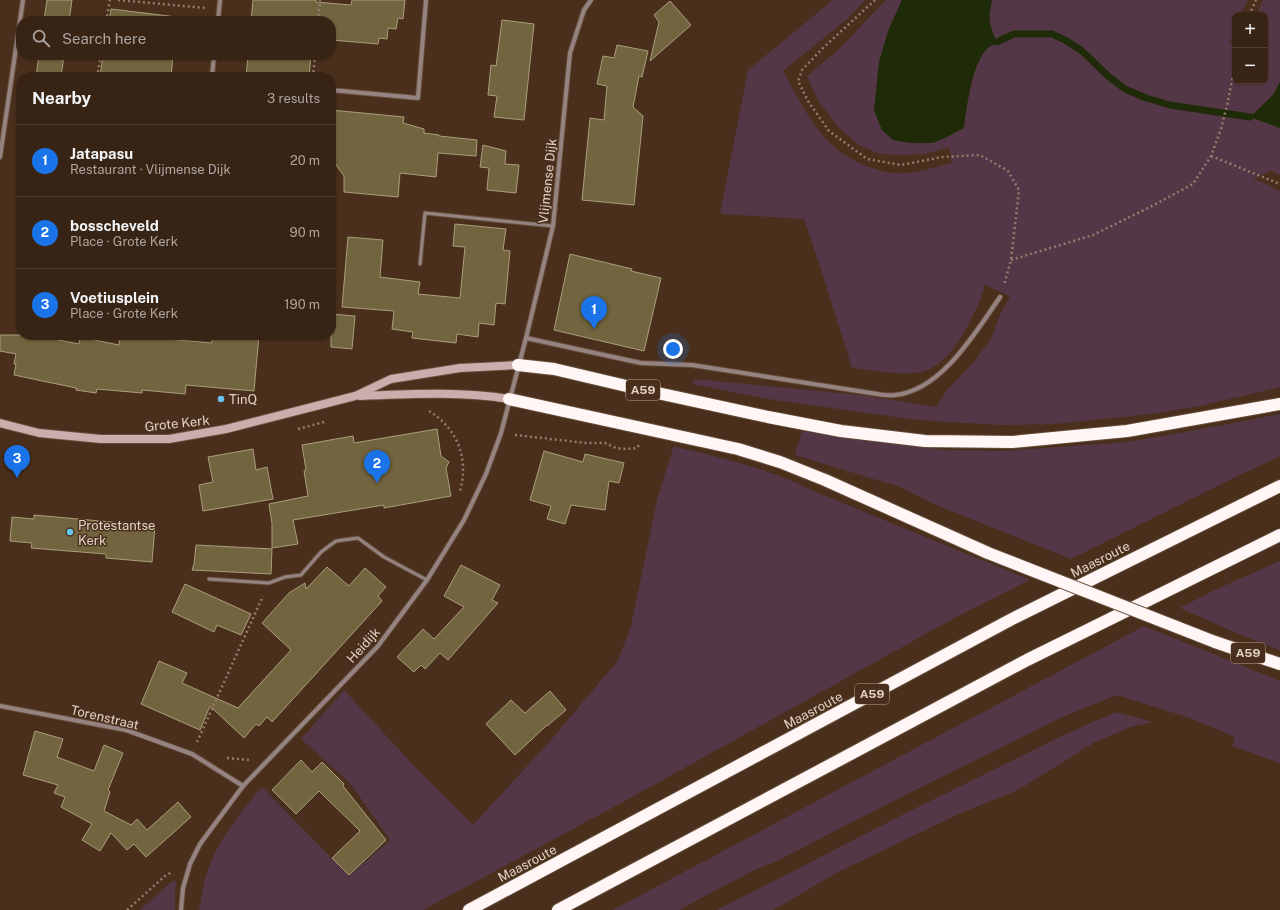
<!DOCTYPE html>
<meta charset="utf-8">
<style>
:root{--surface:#382415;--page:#433022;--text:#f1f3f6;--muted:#aba4a0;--line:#524134;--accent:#1a73e8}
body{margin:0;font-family:"Public Sans",sans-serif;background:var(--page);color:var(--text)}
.controls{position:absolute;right:12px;top:12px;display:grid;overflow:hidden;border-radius:8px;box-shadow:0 1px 3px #0004}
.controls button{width:36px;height:36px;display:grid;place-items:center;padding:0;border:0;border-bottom:1px solid var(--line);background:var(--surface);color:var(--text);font:20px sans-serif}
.you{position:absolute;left:673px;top:349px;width:14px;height:14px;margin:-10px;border:3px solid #fff;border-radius:50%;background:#1a73e8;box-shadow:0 0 0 6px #1a73e833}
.badge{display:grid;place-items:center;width:26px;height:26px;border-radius:50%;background:var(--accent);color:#fff;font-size:13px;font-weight:700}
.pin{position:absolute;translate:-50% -33px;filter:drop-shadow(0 1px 2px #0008)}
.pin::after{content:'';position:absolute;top:21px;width:14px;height:12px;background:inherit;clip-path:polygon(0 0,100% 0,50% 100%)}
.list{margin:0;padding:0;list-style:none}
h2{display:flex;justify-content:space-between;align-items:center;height:52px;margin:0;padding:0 16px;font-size:17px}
h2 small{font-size:13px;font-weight:400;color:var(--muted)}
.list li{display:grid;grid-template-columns:26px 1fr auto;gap:12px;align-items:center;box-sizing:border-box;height:72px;padding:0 16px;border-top:1px solid var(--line)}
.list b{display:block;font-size:15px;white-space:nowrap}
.list p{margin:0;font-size:13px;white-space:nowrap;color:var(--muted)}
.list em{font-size:13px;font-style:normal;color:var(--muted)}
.icon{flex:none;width:22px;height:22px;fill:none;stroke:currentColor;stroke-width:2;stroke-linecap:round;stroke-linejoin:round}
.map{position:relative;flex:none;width:1280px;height:910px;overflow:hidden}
.search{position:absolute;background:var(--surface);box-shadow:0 1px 3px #0004;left:16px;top:16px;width:320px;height:44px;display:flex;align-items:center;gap:10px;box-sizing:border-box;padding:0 14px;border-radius:16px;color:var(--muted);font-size:15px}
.panel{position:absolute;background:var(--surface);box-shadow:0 1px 3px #0004;left:16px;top:72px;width:320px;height:268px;border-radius:16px}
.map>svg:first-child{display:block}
.green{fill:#543746}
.water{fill:#1f2b08}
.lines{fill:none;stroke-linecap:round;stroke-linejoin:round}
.stream{stroke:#1f2b08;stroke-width:7}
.building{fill:#71643e;stroke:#aa9e7c}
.lane-casing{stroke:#654d3a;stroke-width:5}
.street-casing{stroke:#654d3a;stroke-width:6}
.secondary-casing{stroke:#654d3a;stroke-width:10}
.highway-casing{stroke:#654d3a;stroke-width:14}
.path{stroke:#927d6d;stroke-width:2.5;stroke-dasharray:2 3;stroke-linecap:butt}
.lane{stroke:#958382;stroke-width:3}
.street{stroke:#958382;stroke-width:4}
.secondary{stroke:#caadac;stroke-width:8}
.highway{stroke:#fff6f5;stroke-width:12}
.highway-bridge-casing{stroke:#654d3a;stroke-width:14;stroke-linecap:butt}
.highway-bridge{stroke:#fff6f5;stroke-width:12}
.poi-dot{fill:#67c4ef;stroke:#4a301c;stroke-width:1.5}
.labels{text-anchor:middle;stroke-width:3;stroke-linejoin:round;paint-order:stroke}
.shield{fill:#4a301c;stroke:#b4a192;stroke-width:1}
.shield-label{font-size:12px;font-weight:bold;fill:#e1d1c5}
.street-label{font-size:13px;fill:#e1d1c5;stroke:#4a301c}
.poi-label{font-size:13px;fill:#e1d1c5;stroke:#4a301c;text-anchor:start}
</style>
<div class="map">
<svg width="1280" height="910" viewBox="0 0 1280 910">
<rect width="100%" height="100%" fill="#4a301c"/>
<g class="green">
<path d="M 833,0 L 865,0 L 847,19 L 783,71 C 805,109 819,146 862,164 C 876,170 890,174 904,173 C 917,173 938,166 952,163 L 949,147 L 925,154 L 902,155 L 880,154 L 859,145 L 839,128 L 819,102 L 807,76 L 837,51 L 886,0 L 902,0 L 888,31 L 874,110 L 882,130 L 893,140 L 911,143 L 933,143 L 963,128 C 967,106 971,69 985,51 C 988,47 993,45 997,42 C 989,24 988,20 992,0 L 1248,0 L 1240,15 L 1235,15 L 1235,29 L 1230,42 L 1235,45 L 1235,81 L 1265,81 L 1265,15 L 1256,15 L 1263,0 L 1280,0 L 1280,82 L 1273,95 L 1250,117 L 1280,128 L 1280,175 L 1272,171 L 1253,178 L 1280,191 L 1280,387 L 1200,406 L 1151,414 L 1055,424 L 1003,425 L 946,422 L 910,419 L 768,399 L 692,384 L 695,379 L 861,395 L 936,407 L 947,390 L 973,363 L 991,339 L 1001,312 L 1010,296 L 985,285 C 977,312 952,365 922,372 C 900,376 874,370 852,368 L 817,257 L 804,219 L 720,214 L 748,70 Z"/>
<path d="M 1280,414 L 1280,456 L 1240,475 L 1071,559 L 936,505 L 900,487 L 795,455 L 802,431 L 944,450 L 1002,451 L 1128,442 L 1234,423 Z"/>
<path d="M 674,446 C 720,458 768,468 811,490 L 1030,580 L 958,616 L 634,796 L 423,910 L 199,910 C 202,895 204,879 210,864 C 221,836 242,810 262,787 L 349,876 L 390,840 L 350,783 L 301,739 L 344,690 L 417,769 L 473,825 L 551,740 L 618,660 L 631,626 L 658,496 Z"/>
<path d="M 1280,561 L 1280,650 L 1241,635 L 1180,608 L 1219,588 Z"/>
<path d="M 1144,626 L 1280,681 L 1280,763 L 1232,746 L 1235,737 L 1190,718 L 1117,695 L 1065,716 L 909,793 L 773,863 L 756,869 L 679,910 L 613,910 Z"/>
<path d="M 1116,712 L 1153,722 L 1130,727 L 1095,742 L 1018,790 L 963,812 L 840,871 L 773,910 L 717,910 L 906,813 L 1068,733 Z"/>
<path d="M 176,880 L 175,889 L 175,910 L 140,910 L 169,884 Z"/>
</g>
<g class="water">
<path d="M 902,0 L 992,0 C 988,20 989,24 997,42 C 993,45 988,47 985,51 C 971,69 967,106 964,128 L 947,137 L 933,143 L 911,143 L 893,140 L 882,130 L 874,110 L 879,62 L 888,31 Z"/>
<path d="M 1280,82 L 1280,128 L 1250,117 L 1273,95 Z"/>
</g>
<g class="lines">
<path class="stream" d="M 997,42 L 1014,34 L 1052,34 L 1065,40 L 1082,51 L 1108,76 L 1125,89 L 1146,98 L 1170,105 L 1250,117"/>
</g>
<g class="building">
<path d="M 47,0 L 72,0 L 69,21 L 44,20 Z"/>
<path d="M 253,0 L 316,0 L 316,2 L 351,5 L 352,0 L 405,0 L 403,19 L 398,18 L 396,29 L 388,28 L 387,39 L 379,38 L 378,44 L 331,40 L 331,21 L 251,21 Z"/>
<path d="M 670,1 L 691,25 L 650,61 L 659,22 L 654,15 Z"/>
<path d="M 111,9 L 177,17 L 176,21 L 109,21 Z"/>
<path d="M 502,20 L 534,24 L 524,120 L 494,117 L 497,96 L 488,95 L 491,65 L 496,66 Z"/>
<path d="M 617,45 L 648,51 L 642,77 L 639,76 L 633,107 L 643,116 L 634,205 L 582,200 L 590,118 L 604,120 L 607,86 L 597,84 L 603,56 L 614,58 Z"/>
<path d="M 39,55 L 64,55 L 61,77 L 36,77 Z"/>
<path d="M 103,55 L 173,55 L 171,77 L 100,77 Z"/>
<path d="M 248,55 L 311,55 L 309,77 L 246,77 Z"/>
<path d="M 331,110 L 404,117 L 403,123 L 424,129 L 424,133 L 439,135 L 439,136 L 477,140 L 476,156 L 438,153 L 436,177 L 400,173 L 398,197 L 344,192 L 344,176 L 331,158 Z"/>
<path d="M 483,145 L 506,151 L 505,164 L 519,165 L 516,193 L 487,190 L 489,168 L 480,167 Z"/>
<path d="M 455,224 L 506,229 L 503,250 L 510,251 L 505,304 L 496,303 L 494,325 L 479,323 L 478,337 L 457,334 L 456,343 L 412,338 L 413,332 L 392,329 L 394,311 L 342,307 L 348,237 L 383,240 L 380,277 L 420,282 L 418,294 L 460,298 L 465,247 L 453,246 Z"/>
<path d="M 570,254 L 632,269 L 631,271 L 661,278 L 644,351 L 554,330 Z"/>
<path d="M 331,314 L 355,316 L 352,349 L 331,347 Z"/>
<path d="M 0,335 L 33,335 L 79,344 L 80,337 L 119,345 L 120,335 L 212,343 L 212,335 L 259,335 L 254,391 L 186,385 L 185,394 L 142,390 L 142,393 L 97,389 L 96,393 L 76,390 L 76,388 L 14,375 L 16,364 L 14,364 L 16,354 L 0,351 Z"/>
<path d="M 437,429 L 441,456 L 449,462 L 446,468 L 451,496 L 384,508 L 384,505 L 293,520 L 298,544 L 272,548 L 272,523 L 269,504 L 308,496 L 304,471 L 306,470 L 302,445 L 353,436 L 354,443 Z"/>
<path d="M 253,449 L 256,470 L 267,467 L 273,499 L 203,511 L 199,485 L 213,482 L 208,457 Z"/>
<path d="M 544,451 L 583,462 L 585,454 L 624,463 L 619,483 L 609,481 L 605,510 L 571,505 L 565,524 L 547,519 L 551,506 L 530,500 Z"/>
<path d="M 34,515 L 155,526 L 152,562 L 106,558 L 106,554 L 31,548 L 32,543 L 10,541 L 12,517 L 34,519 Z"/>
<path d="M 196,545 L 272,549 L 271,574 L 192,570 L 194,564 Z"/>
<path d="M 461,565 L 500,585 L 492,600 L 498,603 L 448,660 L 440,653 L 425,669 L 421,665 L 414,672 L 397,657 L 423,629 L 434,639 L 464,607 L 444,596 Z"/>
<path d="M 327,567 L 349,586 L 365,568 L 386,587 L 378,596 L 382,601 L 272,722 L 267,717 L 259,726 L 256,724 L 244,738 L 210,706 L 200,730 L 141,704 L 159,661 L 187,673 L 182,683 L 238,708 L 291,650 L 262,623 L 289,593 L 305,583 L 306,589 Z"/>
<path d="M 185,584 L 251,614 L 241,635 L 217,625 L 214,632 L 172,612 Z"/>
<path d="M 550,691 L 566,710 L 547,726 L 547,725 L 515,755 L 486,724 L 511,700 L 525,713 Z"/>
<path d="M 35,731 L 63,739 L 57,757 L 94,771 L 104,745 L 123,753 L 108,790 L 110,792 L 104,811 L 131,825 L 137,819 L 147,830 L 178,802 L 191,817 L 146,857 L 134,844 L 127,850 L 111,833 L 100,851 L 82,840 L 92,824 L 61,807 L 65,797 L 54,793 L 58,785 L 23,775 Z"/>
<path d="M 301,760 L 312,772 L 322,762 L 344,784 L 343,786 L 386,840 L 349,875 L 332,858 L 360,831 L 319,791 L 296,814 L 272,790 Z"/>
</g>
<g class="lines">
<g class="lane-casing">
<g id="lane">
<path d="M 420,264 L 425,213 L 553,226"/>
<path d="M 209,579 L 269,583 L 285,577 L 301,575 L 321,552 L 336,541 L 358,538 L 384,557 L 427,580"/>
</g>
</g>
<g class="street-casing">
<g id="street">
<path d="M 218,21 L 220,0"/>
<path d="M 212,77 L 214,55"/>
<path d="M 331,90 L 418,98 L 426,0"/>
<path d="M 0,157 L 23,0"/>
<path d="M 526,338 L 641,363 L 692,365 L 871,393 C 878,394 887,396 895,395 C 941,391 976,332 1000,297"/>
<path d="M 0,706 L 126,730 L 192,754 L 243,786"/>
<path d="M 181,910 L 183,888 L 190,864 L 200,844 L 243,786 L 378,646 L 427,580 L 464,520 L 486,474 L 501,433 L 526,338 L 553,226 L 570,53 L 584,10 L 591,0"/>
</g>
</g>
<g class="secondary-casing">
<g id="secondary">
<path d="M 360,396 C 408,394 462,391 509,399"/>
<path d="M 0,423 L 39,433 L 101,439 L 169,439 L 226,429 L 355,396 L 391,379 L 460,368 L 518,365"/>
</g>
</g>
<g class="highway-casing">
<g id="highway">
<path d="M 518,365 L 554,369 L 639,389 L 768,417 L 841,431 L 925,441 L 1012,442 L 1127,431 L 1280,404"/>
<path d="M 509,399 L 738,449 L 780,462 L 825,480 L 988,553"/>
<path d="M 1215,642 L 1280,664"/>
<path d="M 469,910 L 1012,619 L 1280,486"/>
<path d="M 558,910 L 1027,660 L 1280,535"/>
</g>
</g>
<g class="path">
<path d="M 118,0 L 205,8"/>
<path d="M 875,0 L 823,48 L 802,70 L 798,81 L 808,101 L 829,131 L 867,159 L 901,165 L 942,157 L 980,155 L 1008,171 L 1019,190 L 1011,260 L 1004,285"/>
<path d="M 1249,15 L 1256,0"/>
<path d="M 106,21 L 110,0"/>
<path d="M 318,21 L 320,0"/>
<path d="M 97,77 L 101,55"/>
<path d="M 313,77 L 315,55"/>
<path d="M 1211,156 L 1280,184"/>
<path d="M 1011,260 L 1093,235 L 1150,207 L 1193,184 L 1211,156 L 1221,129 L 1227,105 L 1235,66"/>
<path d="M 429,411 C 458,429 469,459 460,491"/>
<path d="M 298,429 L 324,422"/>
<path d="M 515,435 L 586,443 L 605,443 L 616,448 L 627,449 L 637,448 L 639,445"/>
<path d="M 197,742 L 263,596"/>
<path d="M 227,758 L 249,760"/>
<path d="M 127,910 L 165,876 L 172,872"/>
</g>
<use href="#lane" class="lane"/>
<use href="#street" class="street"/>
<use href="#secondary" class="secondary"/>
<use href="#highway" class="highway"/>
<g class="highway-bridge-casing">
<path id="highway-bridge" d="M 988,553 L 1215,642"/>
</g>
<use href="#highway-bridge" class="highway-bridge"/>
</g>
<g class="poi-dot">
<circle cx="221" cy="399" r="4"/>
<circle cx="70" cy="532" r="4"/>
</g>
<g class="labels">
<g class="shield">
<rect x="626" y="380" width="34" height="20" rx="3"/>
<rect x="1231" y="643" width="34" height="20" rx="3"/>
<rect x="855" y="684" width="34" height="20" rx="3"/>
</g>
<g class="shield-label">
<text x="643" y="394">A59</text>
<text x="1248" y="657">A59</text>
<text x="872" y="698">A59</text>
</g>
<g class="street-label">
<text transform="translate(547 181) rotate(-84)" y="5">Vlijmense Dijk</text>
<text transform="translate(177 423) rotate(-6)" y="5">Grote Kerk</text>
<text transform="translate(1100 559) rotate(-27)" y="5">Maasroute</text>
<text transform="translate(363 645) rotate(-48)" y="5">Heidijk</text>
<text transform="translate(813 710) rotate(-28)" y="5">Maasroute</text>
<text transform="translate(105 717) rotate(13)" y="5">Torenstraat</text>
<text transform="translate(527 863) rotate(-28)" y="5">Maasroute</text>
</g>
<g class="poi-label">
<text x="229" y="404">TinQ</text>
<text x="78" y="530">Protestantse<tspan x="78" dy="15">Kerk</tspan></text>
</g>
</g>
</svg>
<div class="controls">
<button>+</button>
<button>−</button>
</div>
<div class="you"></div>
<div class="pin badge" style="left:594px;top:329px">1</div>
<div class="pin badge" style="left:377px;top:483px">2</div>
<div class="pin badge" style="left:17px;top:478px">3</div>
<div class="search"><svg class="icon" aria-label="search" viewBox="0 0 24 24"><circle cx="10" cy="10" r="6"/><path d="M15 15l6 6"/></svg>Search here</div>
<section class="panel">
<h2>Nearby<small>3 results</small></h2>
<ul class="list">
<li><span class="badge">1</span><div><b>Jatapasu</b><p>Restaurant · Vlijmense Dijk</p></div><em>20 m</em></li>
<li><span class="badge">2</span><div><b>bosscheveld</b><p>Place · Grote Kerk</p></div><em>90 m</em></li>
<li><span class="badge">3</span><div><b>Voetiusplein</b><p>Place · Grote Kerk</p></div><em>190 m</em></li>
</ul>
</section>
</div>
